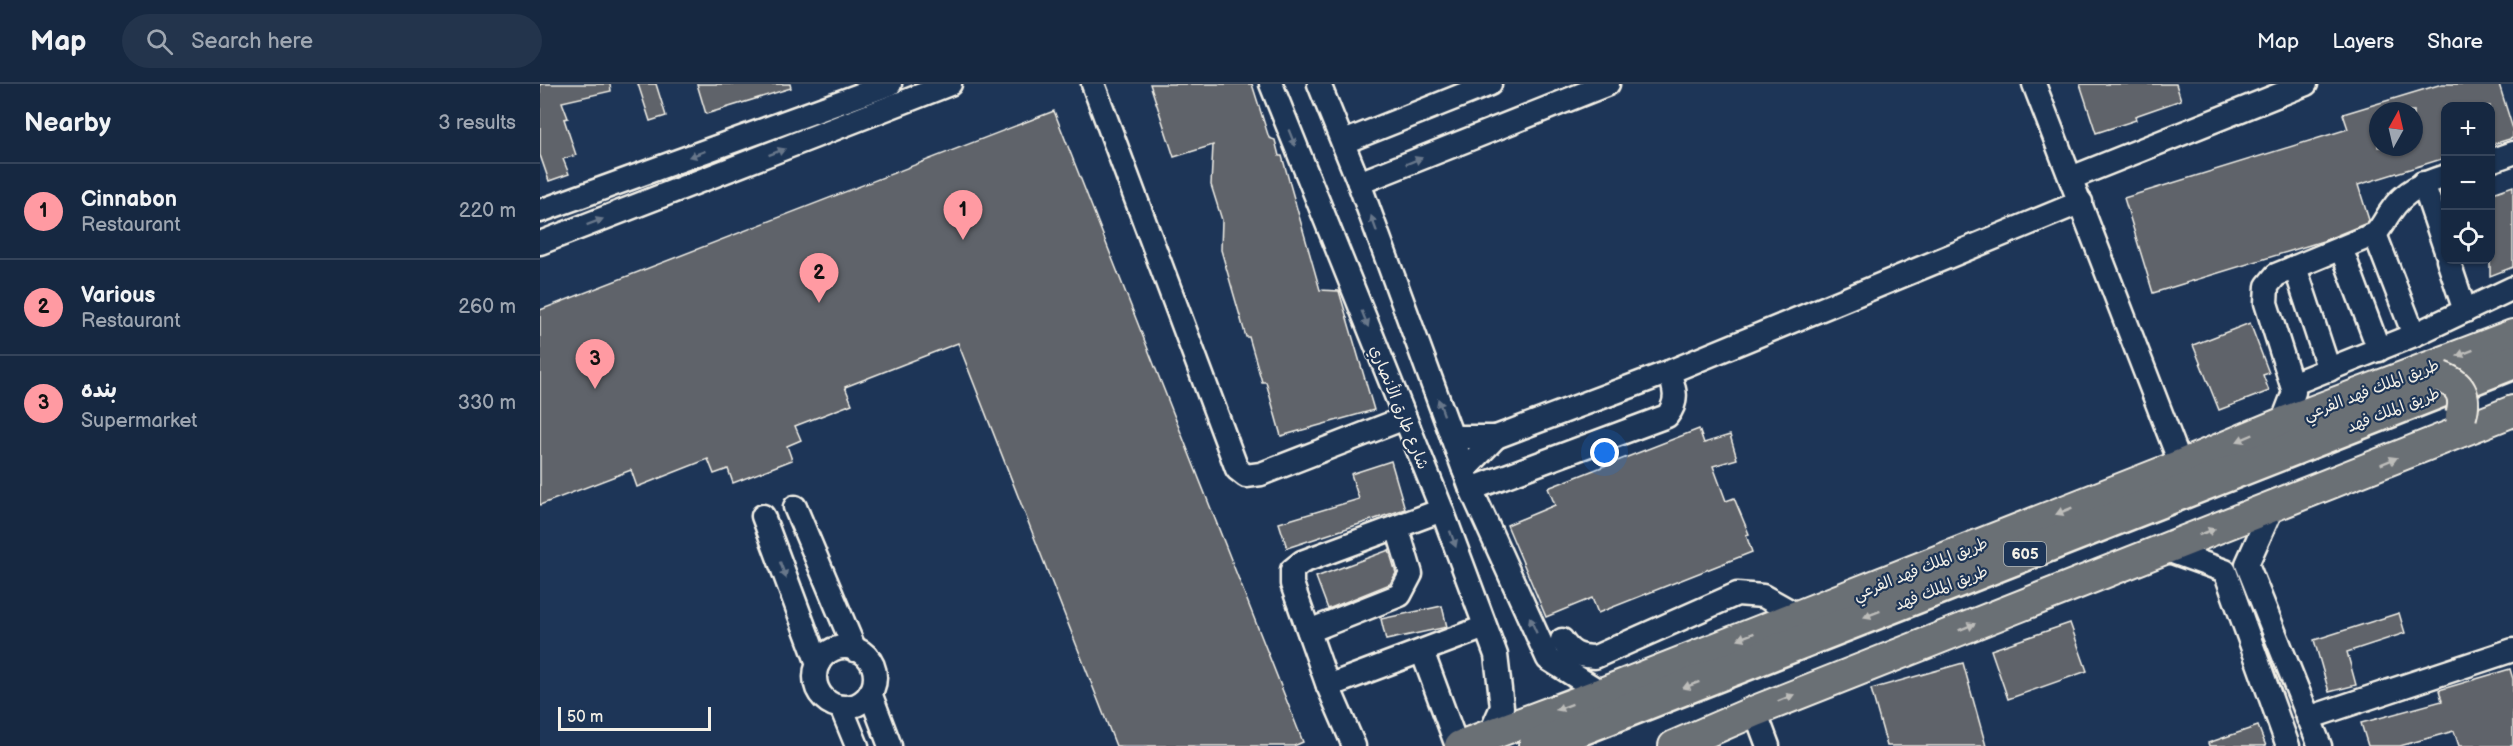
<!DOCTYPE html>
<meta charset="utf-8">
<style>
:root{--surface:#162841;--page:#23344c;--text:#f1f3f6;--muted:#9ea6b1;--line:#35445a;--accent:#ff9aa2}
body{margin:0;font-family:"Balsamiq Sans","Playpen Sans Arabic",sans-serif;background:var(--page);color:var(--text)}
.controls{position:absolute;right:18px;top:18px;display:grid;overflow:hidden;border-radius:12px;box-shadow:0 2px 4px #0004}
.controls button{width:54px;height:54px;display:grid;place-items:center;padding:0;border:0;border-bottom:2px solid var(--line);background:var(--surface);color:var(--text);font:30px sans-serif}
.compass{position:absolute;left:1829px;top:18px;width:54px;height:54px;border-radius:50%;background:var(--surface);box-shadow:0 2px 4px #0004;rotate:8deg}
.scale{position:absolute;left:18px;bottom:15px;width:153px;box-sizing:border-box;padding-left:6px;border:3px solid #f4f1e8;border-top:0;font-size:16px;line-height:21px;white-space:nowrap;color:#f4f1e8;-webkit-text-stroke:4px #1d3557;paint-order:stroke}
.you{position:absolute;left:1065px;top:369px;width:21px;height:21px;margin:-15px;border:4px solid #fff;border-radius:50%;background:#1a73e8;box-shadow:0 0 0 9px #1a73e833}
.badge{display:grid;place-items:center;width:39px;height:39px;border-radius:50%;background:var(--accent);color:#111;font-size:20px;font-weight:700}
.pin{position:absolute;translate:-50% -50px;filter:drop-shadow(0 2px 3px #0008)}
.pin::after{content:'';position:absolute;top:32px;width:21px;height:18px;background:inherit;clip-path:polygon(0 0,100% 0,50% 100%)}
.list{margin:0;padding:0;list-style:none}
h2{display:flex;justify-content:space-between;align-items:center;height:78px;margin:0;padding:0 24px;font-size:26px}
h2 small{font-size:20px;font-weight:400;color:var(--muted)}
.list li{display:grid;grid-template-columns:39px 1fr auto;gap:18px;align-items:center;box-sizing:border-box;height:96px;padding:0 24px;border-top:2px solid var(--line)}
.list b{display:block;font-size:22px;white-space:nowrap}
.list p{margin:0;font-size:20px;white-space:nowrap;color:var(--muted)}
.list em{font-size:20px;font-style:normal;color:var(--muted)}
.icon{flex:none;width:33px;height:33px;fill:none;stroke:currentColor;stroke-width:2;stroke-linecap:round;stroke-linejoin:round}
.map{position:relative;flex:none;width:1973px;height:662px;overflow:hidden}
header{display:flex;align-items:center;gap:36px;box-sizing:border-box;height:84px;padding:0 30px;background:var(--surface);border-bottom:2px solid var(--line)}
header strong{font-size:28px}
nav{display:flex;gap:33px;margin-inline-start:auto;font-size:21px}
.search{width:420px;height:54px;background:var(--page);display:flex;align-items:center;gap:15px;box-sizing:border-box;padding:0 21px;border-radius:33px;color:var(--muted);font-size:22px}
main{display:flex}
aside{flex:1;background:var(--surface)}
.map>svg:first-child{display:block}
.building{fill:#5f636a;stroke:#f4f1e8;stroke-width:1.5;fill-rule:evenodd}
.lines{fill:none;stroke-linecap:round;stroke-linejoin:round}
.minor-casing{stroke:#f4f1e8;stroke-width:27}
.major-casing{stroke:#f4f1e8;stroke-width:34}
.highway-casing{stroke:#f4f1e8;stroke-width:38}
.minor{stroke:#1d3557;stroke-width:22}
.major{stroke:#6b6f75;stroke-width:30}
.highway{stroke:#6b6f75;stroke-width:33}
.major-bridge-casing{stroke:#f4f1e8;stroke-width:34;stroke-linecap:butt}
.major-bridge{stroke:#6b6f75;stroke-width:30}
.oneway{fill:#68778a}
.oneway2{fill:#bdbdba}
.labels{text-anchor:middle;stroke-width:4.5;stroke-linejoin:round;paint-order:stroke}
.shield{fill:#1d3557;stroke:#b4b9bc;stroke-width:1.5}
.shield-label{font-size:15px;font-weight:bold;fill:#f4f1e8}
.street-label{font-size:16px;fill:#f4f1e8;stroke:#1d3557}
</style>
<header>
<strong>Map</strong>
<div class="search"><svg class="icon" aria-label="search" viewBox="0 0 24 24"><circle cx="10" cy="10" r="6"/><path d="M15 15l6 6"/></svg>Search here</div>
<nav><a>Map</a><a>Layers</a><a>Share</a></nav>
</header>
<main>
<aside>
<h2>Nearby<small>3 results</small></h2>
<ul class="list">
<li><span class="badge">1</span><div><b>Cinnabon</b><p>Restaurant</p></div><em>220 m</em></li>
<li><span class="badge">2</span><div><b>Various</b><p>Restaurant</p></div><em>260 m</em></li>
<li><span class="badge">3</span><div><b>بنده</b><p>Supermarket</p></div><em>330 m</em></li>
</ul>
</aside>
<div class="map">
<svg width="1973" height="662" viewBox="0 0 1973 662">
<rect width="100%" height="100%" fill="#1d3557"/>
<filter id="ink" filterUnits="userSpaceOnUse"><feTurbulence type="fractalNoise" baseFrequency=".0167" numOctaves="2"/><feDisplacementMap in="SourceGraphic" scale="12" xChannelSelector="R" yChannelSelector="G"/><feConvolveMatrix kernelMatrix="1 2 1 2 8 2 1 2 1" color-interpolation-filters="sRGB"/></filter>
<g filter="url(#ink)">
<g class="building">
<path d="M 0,0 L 70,0 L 71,7 L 22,18 L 28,34 L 24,35 L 36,71 L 23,75 L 29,90 L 9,97 L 0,71 Z"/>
<path d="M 98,0 L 116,0 L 126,32 L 110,37 Z"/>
<path d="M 157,0 L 250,0 L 251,4 L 166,30 Z"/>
<path d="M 610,0 L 712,0 L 729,54 L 735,56 L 739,72 L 742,72 L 780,206 L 799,207 L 834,326 L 741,352 L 726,298 L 722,298 L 709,253 L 706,253 L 681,166 L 682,136 L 671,101 L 673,61 L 634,73 Z"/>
<path d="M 1540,0 L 1636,0 L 1641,16 L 1595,32 L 1596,36 L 1556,49 Z"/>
<path d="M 1902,0 L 1959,0 L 1973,45 L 1973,54 L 1950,61 L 1950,22 L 1905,22 L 1905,74 L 1818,101 L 1829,136 L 1827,139 L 1783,157 L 1613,209 L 1584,114 L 1808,45 L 1803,30 ZM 1838,27 L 1874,27 L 1874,63 L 1838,63 Z"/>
<path d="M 514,27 L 763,658 L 754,662 L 576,662 L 418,259 L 305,303 L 312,320 L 255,342 L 261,356 L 247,362 L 252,376 L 193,399 L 188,385 L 174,390 L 168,375 L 97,403 L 91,386 L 0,421 L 0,226 Z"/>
<path d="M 1973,102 L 1973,183 L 1950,192 L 1950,110 Z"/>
<path d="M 1710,239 L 1729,289 L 1723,291 L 1729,307 L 1679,326 L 1653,261 Z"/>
<path d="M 1159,345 L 1164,359 L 1190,351 L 1197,375 L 1173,382 L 1186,417 L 1194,414 L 1209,450 L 1206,451 L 1212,468 L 1058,529 L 1052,514 L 1006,533 L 967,441 L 1015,421 L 1008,404 Z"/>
<path d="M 851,377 L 865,425 L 747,464 L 739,439 L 819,415 L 811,390 Z"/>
<path d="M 849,466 L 856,489 L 850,500 L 788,525 L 776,493 Z"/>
<path d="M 902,522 L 907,543 L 846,556 L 841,535 Z"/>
<path d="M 1859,529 L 1865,549 L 1807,568 L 1816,601 L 1789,608 L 1774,556 Z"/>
<path d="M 1530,539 L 1547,587 L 1468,615 L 1451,566 Z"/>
<path d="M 1423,579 L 1446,662 L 1347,662 L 1331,605 Z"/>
<path d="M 1970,585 L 1973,595 L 1973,662 L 1919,662 L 1914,647 L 1860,662 L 1828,662 L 1821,639 L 1902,617 L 1899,606 Z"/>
<path d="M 1718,642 L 1726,662 L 1669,662 L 1668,659 Z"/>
</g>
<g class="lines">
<g class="minor-casing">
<g id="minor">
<path d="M 553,0 L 697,385 L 706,392 L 721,390 L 865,334"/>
<path d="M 731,0 L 902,426 L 956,571 L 962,623 L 950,650"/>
<path d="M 779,0 L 819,99 L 931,405 L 1008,575 L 1062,609"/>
<path d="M 1494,0 L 1641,381"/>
<path d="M 804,58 L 950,0"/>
<path d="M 1950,77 L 1973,69"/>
<path d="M 1531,94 L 1766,0"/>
<path d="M 819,99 L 1068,0"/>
<path d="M 1883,99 L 1906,167"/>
<path d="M 0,127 L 350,0"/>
<path d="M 1835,150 L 1874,251"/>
<path d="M 0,159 L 410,0"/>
<path d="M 1801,164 L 1839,266"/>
<path d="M 1908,176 L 1925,227"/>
<path d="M 1755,183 L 1789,286"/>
<path d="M 1752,300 L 1874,251 L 1973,204"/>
<path d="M 1742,339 L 1754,308 L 1726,219 L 1727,202 L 1736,191 L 1835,150 C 1842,143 1845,135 1851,127 C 1864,107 1883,99 1906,92"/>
<path d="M 912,353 L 956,353 L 924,386"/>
<path d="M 956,353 L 1129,288 L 1541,118"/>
<path d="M 931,405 L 1127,332 C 1139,317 1135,305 1129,288"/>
<path d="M 255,423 L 315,566"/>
<path d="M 1732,424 L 1707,480 L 1780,662"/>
<path d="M 223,432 L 278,580"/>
<path d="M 1624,465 L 1685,487 L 1748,662"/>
<path d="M 769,547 L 860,511 L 871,490 L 857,443"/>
<path d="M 1022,556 C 1031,570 1039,572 1055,573 L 1197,510 L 1223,512 L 1259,532"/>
<circle cx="305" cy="593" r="30"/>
<path d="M 882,567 L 917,662"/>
<path d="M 788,602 L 945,543"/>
<path d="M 330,609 L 350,662"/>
<path d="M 301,623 L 317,662"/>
<path d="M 1215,627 L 1228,662"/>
<path d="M 1768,634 L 1973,566"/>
<path d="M 814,662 L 788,602 L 752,500 L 752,486 L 762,478 L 902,426"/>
</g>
</g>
<g class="major-casing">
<g id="major">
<path d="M 920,662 L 1062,609 L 1641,381 L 1742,339 L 1973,251"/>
<path d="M 1134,662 L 1215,627 L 1973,327"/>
</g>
</g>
<g class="highway-casing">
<path id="highway" d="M 996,662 L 1973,278"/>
</g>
<use href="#minor" class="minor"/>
<use href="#major" class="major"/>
<use href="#highway" class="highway"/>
<g class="major-bridge-casing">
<path id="major-bridge" d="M 1901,293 C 1920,300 1927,311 1921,332"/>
</g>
<use href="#major-bridge" class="major-bridge"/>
</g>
<defs><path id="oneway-solid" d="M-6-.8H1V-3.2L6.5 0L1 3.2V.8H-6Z" transform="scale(1.5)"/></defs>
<g class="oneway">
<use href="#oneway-solid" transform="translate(752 54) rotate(68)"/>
<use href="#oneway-solid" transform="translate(237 68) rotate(-21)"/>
<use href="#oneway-solid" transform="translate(157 70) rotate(160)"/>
<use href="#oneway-solid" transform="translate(874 77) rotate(-22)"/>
<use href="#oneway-solid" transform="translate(55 138) rotate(-21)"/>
<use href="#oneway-solid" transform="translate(834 140) rotate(-110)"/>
<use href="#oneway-solid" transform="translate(825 235) rotate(68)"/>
<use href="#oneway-solid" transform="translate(901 323) rotate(-110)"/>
<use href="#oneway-solid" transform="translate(913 455) rotate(70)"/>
<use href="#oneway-solid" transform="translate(243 486) rotate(70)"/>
<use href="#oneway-solid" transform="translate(993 541) rotate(-114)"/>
</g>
<g class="oneway2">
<use href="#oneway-solid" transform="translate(1925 269) rotate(159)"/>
<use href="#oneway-solid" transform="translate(1705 354) rotate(157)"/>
<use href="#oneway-solid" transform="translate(1849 377) rotate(-22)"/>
<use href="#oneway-solid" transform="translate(1524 427) rotate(158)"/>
<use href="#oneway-solid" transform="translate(1667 448) rotate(-21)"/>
<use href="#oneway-solid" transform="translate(1332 530) rotate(159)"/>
<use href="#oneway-solid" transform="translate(1427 543) rotate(-22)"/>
<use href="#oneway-solid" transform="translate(1206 552) rotate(159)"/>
<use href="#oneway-solid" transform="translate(1151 601) rotate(159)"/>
<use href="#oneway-solid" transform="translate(1246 614) rotate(-22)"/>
<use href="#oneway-solid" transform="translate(1024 623) rotate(160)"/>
</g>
</g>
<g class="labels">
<rect class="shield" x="1464" y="458" width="42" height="24" rx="4.5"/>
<g class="shield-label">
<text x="1485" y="475">605</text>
</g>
<g class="street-label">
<text transform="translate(1831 305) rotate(-21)" y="6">طريق الملك فهد الفرعي</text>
<text transform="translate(860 323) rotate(68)" y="6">شارع طارق الأنصاري</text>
<text transform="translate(1853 325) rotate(-21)" y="6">طريق الملك فهد</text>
<text transform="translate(1380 484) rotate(-22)" y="6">طريق الملك فهد الفرعي</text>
<text transform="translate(1401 503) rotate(-21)" y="6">طريق الملك فهد</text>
</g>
</g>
</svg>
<div class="controls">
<button>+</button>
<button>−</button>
<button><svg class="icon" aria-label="locate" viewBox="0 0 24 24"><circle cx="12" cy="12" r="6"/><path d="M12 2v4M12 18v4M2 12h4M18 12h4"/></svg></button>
</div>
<svg class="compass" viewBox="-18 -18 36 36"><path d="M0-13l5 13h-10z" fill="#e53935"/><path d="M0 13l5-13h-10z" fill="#9ea6b1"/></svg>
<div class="scale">50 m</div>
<div class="you"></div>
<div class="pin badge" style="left:423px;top:156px">1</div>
<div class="pin badge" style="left:279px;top:219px">2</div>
<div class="pin badge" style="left:55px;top:305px">3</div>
</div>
</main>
